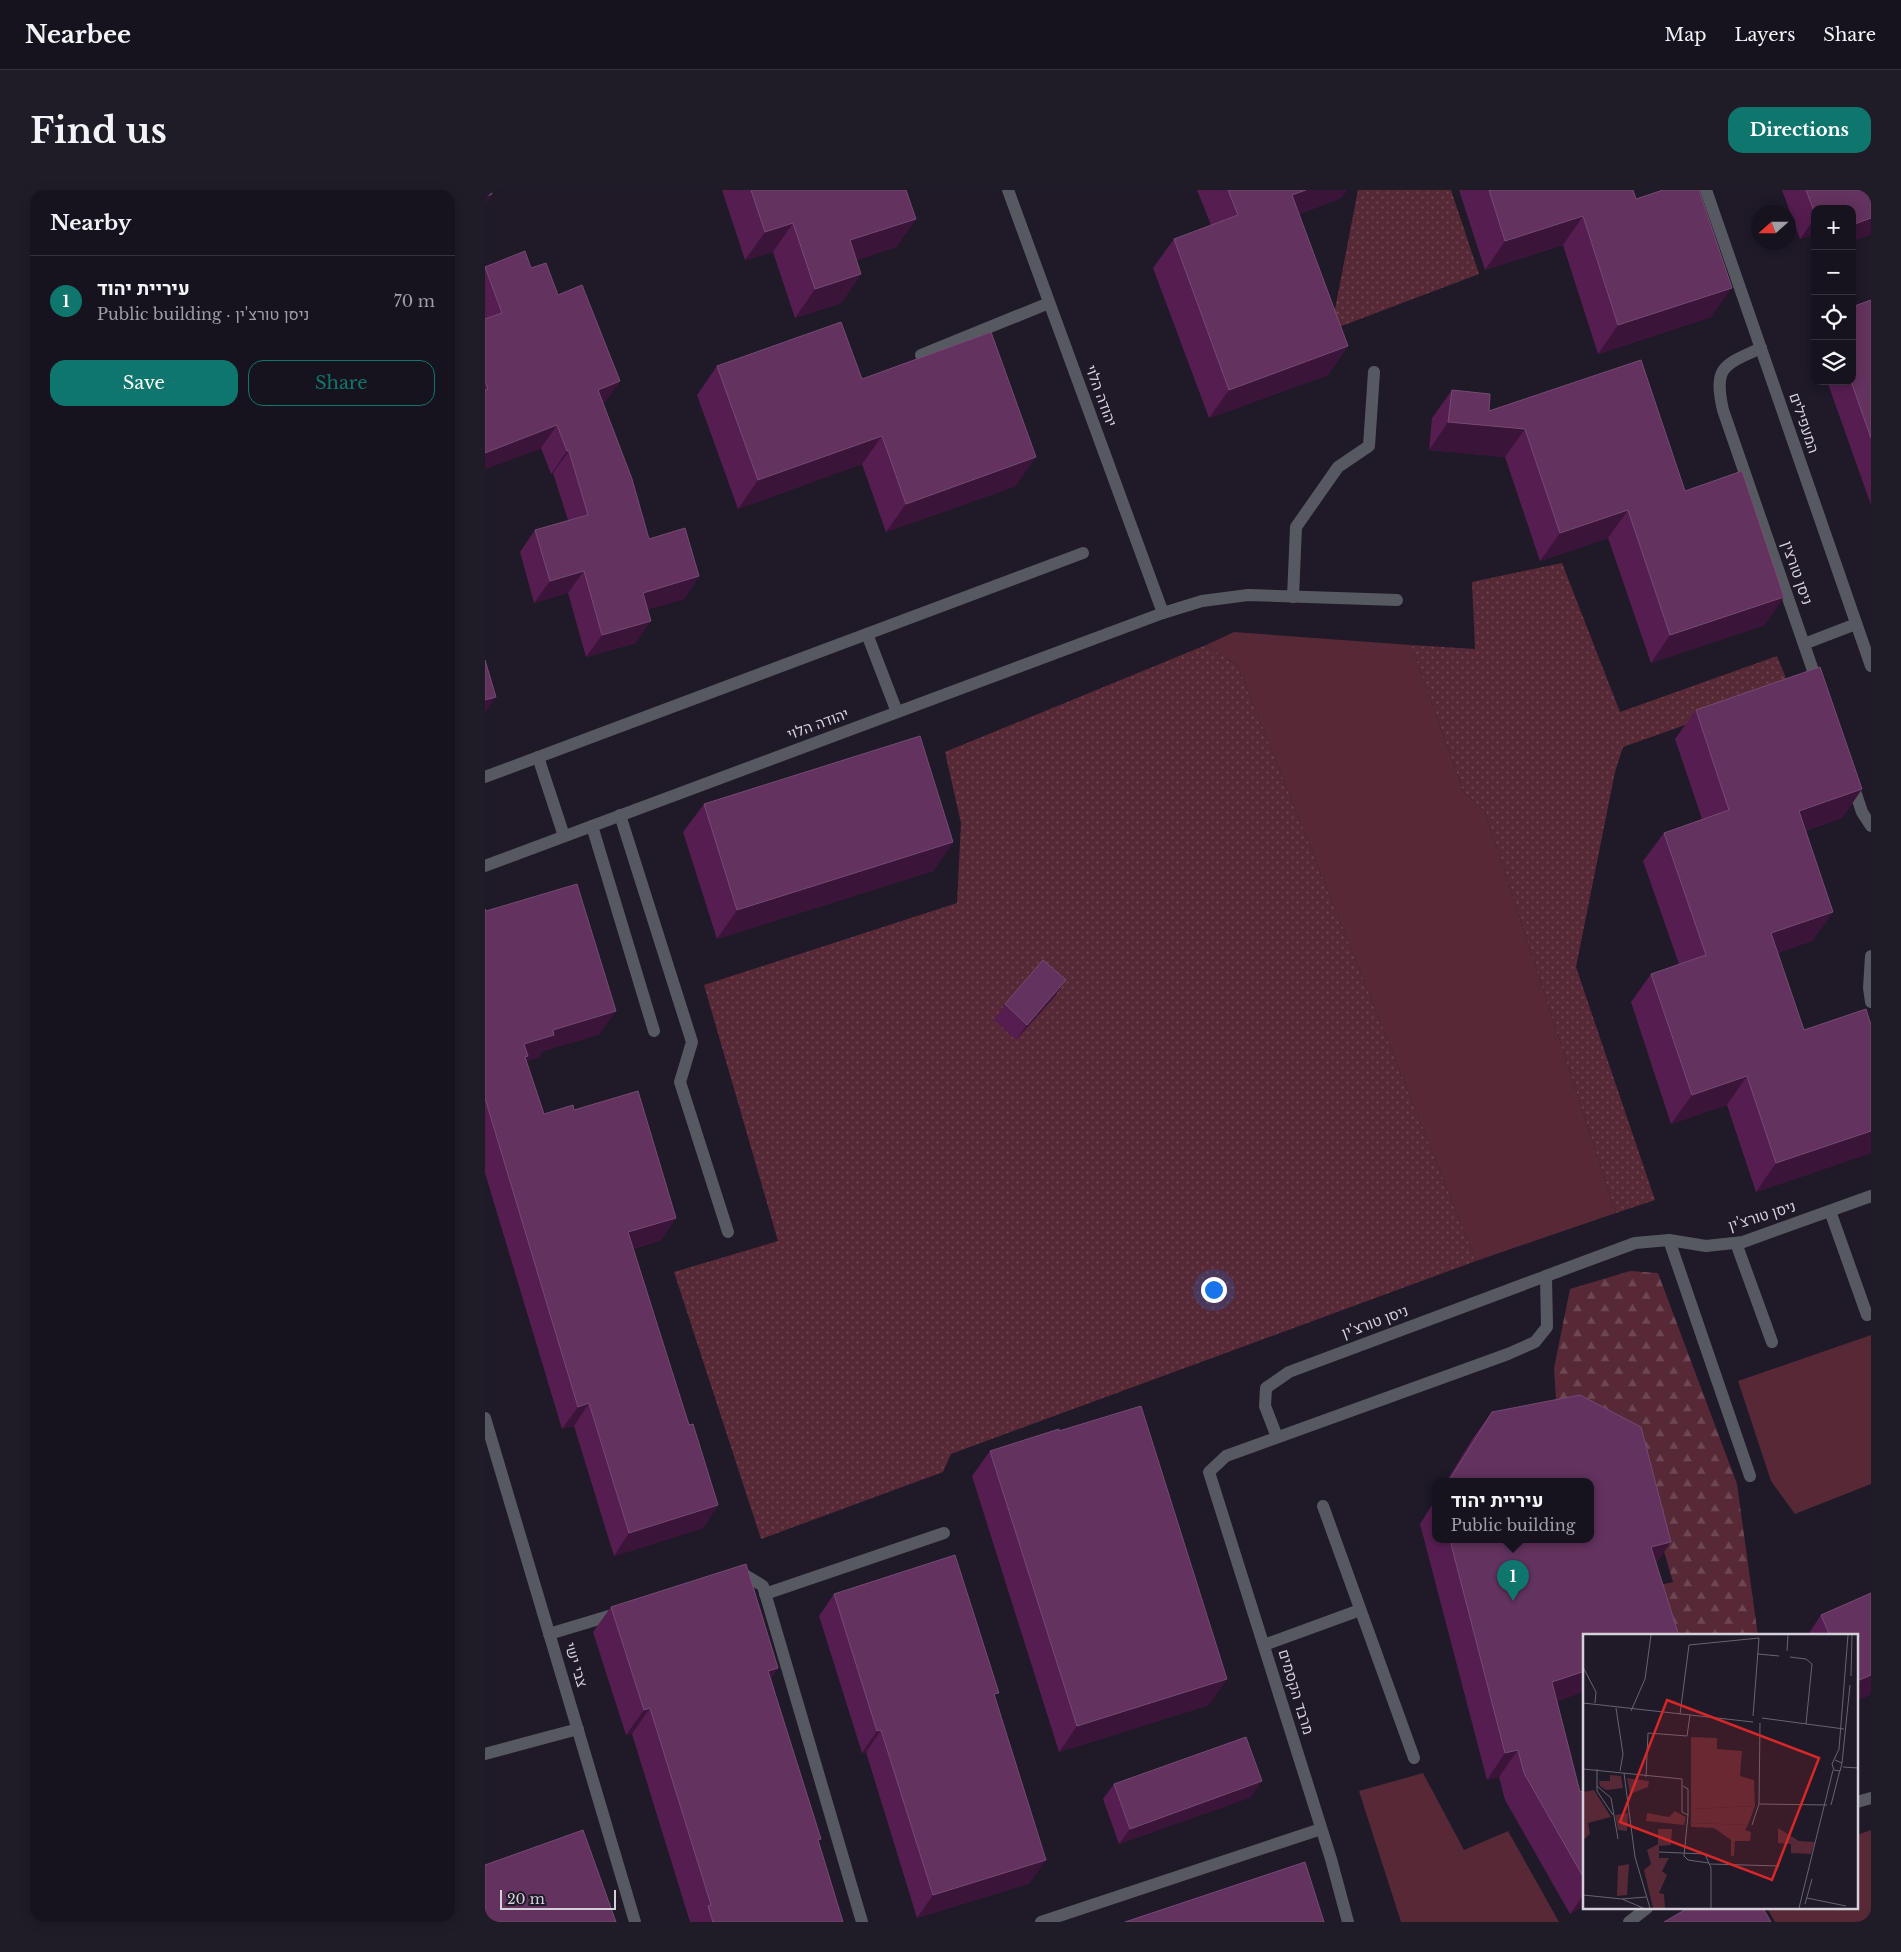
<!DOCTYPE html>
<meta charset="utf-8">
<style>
:root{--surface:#17131e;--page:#201c27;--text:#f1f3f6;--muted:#9e9ea4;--line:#36323c;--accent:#0f766e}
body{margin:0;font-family:"Libre Baskerville",Heebo,serif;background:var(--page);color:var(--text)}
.controls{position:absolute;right:15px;top:15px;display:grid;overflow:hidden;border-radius:10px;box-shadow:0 2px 12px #0003}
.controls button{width:45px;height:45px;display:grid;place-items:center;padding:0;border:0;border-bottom:1px solid var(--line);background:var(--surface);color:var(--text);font:25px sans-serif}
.compass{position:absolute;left:1266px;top:15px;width:45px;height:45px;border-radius:50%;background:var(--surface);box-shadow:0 2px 12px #0003;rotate:249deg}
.scale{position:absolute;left:15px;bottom:12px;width:116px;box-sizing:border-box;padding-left:5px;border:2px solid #d5d1db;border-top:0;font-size:14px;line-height:18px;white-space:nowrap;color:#d5d1db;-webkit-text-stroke:4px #1f1928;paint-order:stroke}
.you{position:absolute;left:728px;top:1099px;width:18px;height:18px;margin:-12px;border:4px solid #fff;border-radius:50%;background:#1a73e8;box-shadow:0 0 0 8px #1a73e833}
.badge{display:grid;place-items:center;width:32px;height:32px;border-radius:50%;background:var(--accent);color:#fff;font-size:16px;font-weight:700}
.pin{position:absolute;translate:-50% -41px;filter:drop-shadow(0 1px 2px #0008)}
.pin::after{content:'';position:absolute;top:26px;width:18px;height:15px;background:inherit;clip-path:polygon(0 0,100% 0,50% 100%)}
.popup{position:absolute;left:947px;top:1288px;width:162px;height:65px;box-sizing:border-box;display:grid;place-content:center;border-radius:10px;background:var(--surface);filter:drop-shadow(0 1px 4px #0005);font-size:16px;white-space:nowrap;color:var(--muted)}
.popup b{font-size:19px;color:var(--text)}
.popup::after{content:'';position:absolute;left:50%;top:100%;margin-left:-10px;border:10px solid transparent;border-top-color:var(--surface)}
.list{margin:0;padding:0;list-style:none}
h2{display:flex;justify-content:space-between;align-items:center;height:65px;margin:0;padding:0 20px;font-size:21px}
h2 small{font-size:16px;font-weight:400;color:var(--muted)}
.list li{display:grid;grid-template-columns:32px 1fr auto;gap:15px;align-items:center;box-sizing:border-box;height:90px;padding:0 20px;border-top:1px solid var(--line)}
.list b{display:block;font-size:19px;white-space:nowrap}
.list p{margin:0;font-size:16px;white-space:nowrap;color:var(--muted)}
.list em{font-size:16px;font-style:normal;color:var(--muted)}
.actions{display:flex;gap:10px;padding:15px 20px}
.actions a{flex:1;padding:11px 0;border:1px solid var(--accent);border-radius:15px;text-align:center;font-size:18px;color:var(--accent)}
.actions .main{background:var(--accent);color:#fff}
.icon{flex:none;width:28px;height:28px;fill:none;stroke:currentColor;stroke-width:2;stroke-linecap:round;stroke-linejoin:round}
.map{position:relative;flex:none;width:1386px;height:1732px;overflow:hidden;border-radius:15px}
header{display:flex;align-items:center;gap:30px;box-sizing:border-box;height:70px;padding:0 25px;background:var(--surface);border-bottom:1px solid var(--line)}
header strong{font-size:24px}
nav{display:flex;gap:28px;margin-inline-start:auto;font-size:18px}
.intro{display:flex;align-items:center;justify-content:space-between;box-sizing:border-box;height:120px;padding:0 30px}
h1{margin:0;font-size:35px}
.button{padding:12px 22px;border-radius:15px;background:var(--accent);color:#fff;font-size:18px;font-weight:700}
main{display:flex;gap:30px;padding:0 30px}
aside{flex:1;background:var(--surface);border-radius:15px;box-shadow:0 2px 12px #0003}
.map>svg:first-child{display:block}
.green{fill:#572936}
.forest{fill:url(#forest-firs)}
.park{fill:url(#park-dots)}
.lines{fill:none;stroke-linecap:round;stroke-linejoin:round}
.lane{stroke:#575961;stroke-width:12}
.street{stroke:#575961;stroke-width:12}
.wall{fill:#561e50}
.shaded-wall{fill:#3a1439}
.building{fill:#63325e;stroke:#754b72}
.labels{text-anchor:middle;stroke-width:4.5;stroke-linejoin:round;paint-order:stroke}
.street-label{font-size:15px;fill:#d5d1db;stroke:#1f1928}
.inset-road{fill:none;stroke:#686370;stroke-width:1}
.view{fill:#d62828;fill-opacity:0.15;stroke:#d62828;stroke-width:2.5}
.inset-edge{fill:none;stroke:#d5d1db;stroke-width:2.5}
</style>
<header>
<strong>Nearbee</strong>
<nav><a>Map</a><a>Layers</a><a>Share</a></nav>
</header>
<div class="intro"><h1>Find us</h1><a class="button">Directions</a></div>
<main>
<aside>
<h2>Nearby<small></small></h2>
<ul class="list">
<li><span class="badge">1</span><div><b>עיריית יהוד</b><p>Public building · ניסן טורצ'ין</p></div><em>70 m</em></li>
</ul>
<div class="actions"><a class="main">Save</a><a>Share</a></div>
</aside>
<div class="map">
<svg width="1386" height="1732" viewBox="0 0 1386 1732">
<defs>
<pattern id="forest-firs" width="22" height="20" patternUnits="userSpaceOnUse" patternTransform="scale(1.25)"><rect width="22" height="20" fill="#572936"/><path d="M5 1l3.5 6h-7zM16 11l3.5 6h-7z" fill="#6e4752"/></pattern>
<pattern id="park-dots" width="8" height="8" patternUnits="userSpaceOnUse" patternTransform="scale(1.25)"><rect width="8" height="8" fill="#572936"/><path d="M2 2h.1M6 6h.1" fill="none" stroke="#6e4752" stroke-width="1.8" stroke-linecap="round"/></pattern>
</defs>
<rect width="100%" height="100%" fill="#1f1928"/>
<g class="green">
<path d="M 749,442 L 926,455 L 979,603 L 1000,621 L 1131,1023 L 991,1071 L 753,476 L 721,455 Z"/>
<path d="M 1386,1145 L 1386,1294 L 1310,1324 L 1286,1291 L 1253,1191 Z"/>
<path d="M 938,1583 L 979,1660 L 1023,1641 L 1074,1732 L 916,1732 L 874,1601 Z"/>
<path d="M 1386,1640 L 1386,1732 L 1290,1732 L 1282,1718 L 1372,1718 L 1372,1645 Z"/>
</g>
<path class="forest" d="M 1145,1081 L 1173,1083 L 1252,1294 L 1273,1446 L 1179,1446 L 1162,1398 L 1188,1392 L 1150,1263 L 1072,1224 L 1069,1178 L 1085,1099 Z"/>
<g class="park">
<path d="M 873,0 L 966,0 L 994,84 L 846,140 Z"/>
<path d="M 1077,373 L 1135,522 L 1292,466 L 1305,498 L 1138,557 L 1130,582 L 1091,777 L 1170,1010 L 1131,1023 L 1000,621 L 979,603 L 926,455 L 990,459 L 987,392 Z"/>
<path d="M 721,455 L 753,476 L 991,1071 L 466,1264 L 458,1282 L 276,1349 L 189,1082 L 293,1051 L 219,795 L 472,713 L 476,633 L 460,562 Z"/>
</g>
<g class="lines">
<g class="lane">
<path d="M 1276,158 C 1239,175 1228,176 1238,220 L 1333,495"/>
<path d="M 436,165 L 564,113"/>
<path d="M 808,407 L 811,337 L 853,277 L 884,256 L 889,182"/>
<path d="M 382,444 L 412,522"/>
<path d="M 1319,454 L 1371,434"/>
<path d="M 53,567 L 79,646"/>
<path d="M 0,587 L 598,363"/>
<path d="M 1367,592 L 1377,622 L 1386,636"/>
<path d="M 135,625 L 207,852 L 195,892 L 243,1042"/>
<path d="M 107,636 L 169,841"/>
<path d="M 1345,1021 L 1382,1125"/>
<path d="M 1184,1050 L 1265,1286"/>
<path d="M 1251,1053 L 1287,1152"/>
<path d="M 838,1316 L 929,1568"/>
<path d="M 280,1404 L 459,1343"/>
<path d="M 779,1455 L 875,1420"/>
</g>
<g class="street">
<path d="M 523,0 L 678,423"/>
<path d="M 1221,0 L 1386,476"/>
<path d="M 0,676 L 678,423 L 717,411 L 763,405 L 912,410"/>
<path d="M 1386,766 L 1384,798 L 1386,812"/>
<path d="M 1061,1086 L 1150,1053 L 1184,1050 L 1221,1056 L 1258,1052 L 1386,1006"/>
<path d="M 0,1228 L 150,1732"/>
<path d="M 792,1247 L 780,1216 L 781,1198 L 804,1182 L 1061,1086 L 1062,1137 L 1050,1152 L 1023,1164 L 741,1266 L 724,1282 L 846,1669 L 863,1732"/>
<path d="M 251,1387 L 260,1385 L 278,1396 L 377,1732"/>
<path d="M 64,1444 L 134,1423"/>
<path d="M 0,1564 L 93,1539"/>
<path d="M 1372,1612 L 1386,1608"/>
<path d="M 556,1732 L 836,1639"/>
<path d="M 1144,1732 L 1162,1718"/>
</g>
</g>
<g class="wall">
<path d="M 237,0 L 421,0 L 431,29 L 411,57 L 371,70 L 376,84 L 356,113 L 310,128 L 288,62 L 260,70 Z"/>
<path d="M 712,0 L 862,0 L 856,8 L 814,24 L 863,156 L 843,185 L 724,228 L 668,78 L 689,49 L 726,35 Z"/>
<path d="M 974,0 L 1148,0 L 1151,9 L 1226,127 L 1113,164 L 1078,55 L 1000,80 Z"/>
<path d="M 1297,0 L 1386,0 L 1386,44 L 1367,51 L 1367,19 L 1330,19 L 1330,50 L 1328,45 L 1315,49 Z"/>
<path d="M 0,77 L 46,78 L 73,105 L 135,191 L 118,214 L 164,349 L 214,386 L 199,409 L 163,419 L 151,453 L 101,467 L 83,403 L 49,413 L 35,362 L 50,340 L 83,330 L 68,283 L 66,284 L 56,258 L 0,279 Z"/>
<path d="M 1386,110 L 1386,315 L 1342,191 L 1367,191 Z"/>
<path d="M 1330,143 L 1330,157 L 1327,148 Z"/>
<path d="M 232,176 L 377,189 L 531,296 L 401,342 L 377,274 L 253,319 L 212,205 Z"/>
<path d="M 967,200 L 1004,221 L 1200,301 L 1280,435 L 1166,473 L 1123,348 L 1055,371 L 1020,267 L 944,260 L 947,228 Z"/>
<path d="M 1211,520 L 1377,599 L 1357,628 L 1320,641 L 1348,722 L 1327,751 L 1292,763 L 1319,840 L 1386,835 L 1386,963 L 1271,1002 L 1242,915 L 1186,934 L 1146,812 L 1166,784 L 1194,774 L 1158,671 L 1179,643 L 1217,629 L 1190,549 Z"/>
<path d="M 219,614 L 468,652 L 448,681 L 232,749 L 198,642 Z"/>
<path d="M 0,719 L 1,721 L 115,844 L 58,861 L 54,867 L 41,871 L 59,924 L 89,920 L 191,1028 L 176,1050 L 148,1059 L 204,1235 L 233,1315 L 218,1338 L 129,1366 L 89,1236 L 77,1239 L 0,983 Z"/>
<path d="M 570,806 L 531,850 L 509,830 L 520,814 Z"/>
<path d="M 1095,1205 L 1156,1237 L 1186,1352 L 1171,1373 L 1194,1446 L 1100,1446 L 1100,1501 L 1072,1511 L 1095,1602 L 1100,1600 L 1100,1715 L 1085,1724 L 1020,1610 L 1014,1587 L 1002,1590 L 935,1334 L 950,1310 L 950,1350 L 1106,1350 L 1106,1292 L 961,1292 L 988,1248 L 1007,1222 Z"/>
<path d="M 505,1261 L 724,1515 L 574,1562 L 487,1286 Z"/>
<path d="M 1386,1403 L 1386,1504 L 1372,1511 L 1372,1446 L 1322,1446 L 1336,1425 Z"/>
<path d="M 349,1404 L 545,1693 L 432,1728 L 381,1562 L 377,1563 L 334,1426 Z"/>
<path d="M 126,1417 L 293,1478 L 286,1488 L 334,1653 L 358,1732 L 205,1732 L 147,1544 L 141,1545 L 108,1442 Z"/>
<path d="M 629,1594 L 766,1607 L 634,1654 L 618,1609 Z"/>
</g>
<g class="shaded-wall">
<path d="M 821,0 L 862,0 L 856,8 L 787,34 L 807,5 Z"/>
<path d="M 7,4 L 0,14 L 0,7 Z"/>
<path d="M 1098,26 L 1078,55 L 1000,80 L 1020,51 Z"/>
<path d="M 1330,28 L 1330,42 L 1328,45 L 1315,49 Z"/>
<path d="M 1386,28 L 1386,44 L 1367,51 L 1367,35 Z"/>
<path d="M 431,29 L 411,57 L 345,79 L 365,50 Z"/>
<path d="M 308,33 L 288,62 L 260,70 L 280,42 Z"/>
<path d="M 376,84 L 356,113 L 310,128 L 330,99 Z"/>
<path d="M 1247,98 L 1226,127 L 1113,164 L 1133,135 Z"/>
<path d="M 863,156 L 843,185 L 724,228 L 744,200 Z"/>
<path d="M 135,191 L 119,214 L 97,223 L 113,200 Z"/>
<path d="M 963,232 L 1040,239 L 1020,267 L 944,260 Z"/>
<path d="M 72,235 L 56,258 L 0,279 L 0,263 Z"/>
<path d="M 397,246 L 377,274 L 253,319 L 273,290 Z"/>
<path d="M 82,261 L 84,261 L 68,283 L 66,284 Z"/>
<path d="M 551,267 L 531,296 L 401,342 L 421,314 Z"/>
<path d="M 1143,320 L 1123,348 L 1055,371 L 1075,343 Z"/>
<path d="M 99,381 L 83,403 L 49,413 L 65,391 Z"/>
<path d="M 214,386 L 199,409 L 143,425 L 158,403 Z"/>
<path d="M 1299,407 L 1280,435 L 1166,473 L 1185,445 Z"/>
<path d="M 166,431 L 151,453 L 101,467 L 117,445 Z"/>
<path d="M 11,507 L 0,523 L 0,510 Z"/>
<path d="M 1377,599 L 1357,628 L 1293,650 L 1314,621 Z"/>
<path d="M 468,652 L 448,681 L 232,749 L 252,720 Z"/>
<path d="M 1348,722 L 1327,751 L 1266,772 L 1286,743 Z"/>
<path d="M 581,790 L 570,806 L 531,850 L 542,835 Z"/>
<path d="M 131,821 L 115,844 L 58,861 L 54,867 L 39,872 L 39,854 L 68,840 Z"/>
<path d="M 1262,886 L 1242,915 L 1186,934 L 1207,905 Z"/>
<path d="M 1386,941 L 1386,963 L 1271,1002 L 1291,973 Z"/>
<path d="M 191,1028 L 176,1050 L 127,1065 L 143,1042 Z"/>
<path d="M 104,1213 L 89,1236 L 77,1239 L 93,1217 Z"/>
<path d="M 233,1315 L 218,1338 L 129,1366 L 144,1343 Z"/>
<path d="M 1186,1352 L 1167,1379 L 1166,1357 Z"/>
<path d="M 293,1478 L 275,1503 L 283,1481 Z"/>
<path d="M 1100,1481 L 1100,1501 L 1048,1519 L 1067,1492 Z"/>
<path d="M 1386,1485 L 1386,1504 L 1372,1511 L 1372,1491 Z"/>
<path d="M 742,1489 L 724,1515 L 574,1562 L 592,1536 Z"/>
<path d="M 165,1518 L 147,1544 L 141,1545 L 159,1520 Z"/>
<path d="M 396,1540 L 381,1562 L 377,1563 L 392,1541 Z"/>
<path d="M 1033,1560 L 1014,1587 L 1002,1590 L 1020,1563 Z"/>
<path d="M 777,1591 L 766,1607 L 634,1654 L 645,1639 Z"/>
<path d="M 561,1670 L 545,1693 L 432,1728 L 448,1705 Z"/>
<path d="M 1100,1703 L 1100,1715 L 1085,1724 Z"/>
</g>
<g class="building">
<path d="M 0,0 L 5,0 L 7,4 L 0,7 Z"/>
<path d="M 266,0 L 421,0 L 431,29 L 365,50 L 376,84 L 330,99 L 308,33 L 280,42 Z"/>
<path d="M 743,0 L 821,0 L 807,5 L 863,156 L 744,200 L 689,49 L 753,25 Z"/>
<path d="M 1004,0 L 1148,0 L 1151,9 L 1178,0 L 1214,0 L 1247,98 L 1133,135 L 1098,26 L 1020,51 Z"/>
<path d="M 1321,0 L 1386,0 L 1386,28 L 1367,35 L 1367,19 L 1330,19 L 1330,24 Z"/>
<path d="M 40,61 L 46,78 L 61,73 L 73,105 L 97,95 L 135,191 L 113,200 L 147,289 L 164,349 L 200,338 L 214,386 L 158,403 L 166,431 L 117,445 L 99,381 L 65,391 L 50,340 L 103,325 L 84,261 L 82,261 L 72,235 L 0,263 L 0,200 L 3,199 L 0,191 L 0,129 L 17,123 L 0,77 Z"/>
<path d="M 1386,110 L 1386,248 L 1366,191 L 1367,191 L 1367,117 Z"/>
<path d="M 356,132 L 377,189 L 506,142 L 551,267 L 421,314 L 397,246 L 273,290 L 232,176 Z"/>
<path d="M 1156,170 L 1200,301 L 1257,281 L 1299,407 L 1185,445 L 1143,320 L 1075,343 L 1040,239 L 963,232 L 967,200 L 1005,204 L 1004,221 Z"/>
<path d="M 0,470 L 11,507 L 0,510 Z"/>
<path d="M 1335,477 L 1377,599 L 1314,621 L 1348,722 L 1286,743 L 1319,840 L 1381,819 L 1386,835 L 1386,941 L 1291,973 L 1262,886 L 1207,905 L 1166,784 L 1221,765 L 1179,643 L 1244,620 L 1211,520 Z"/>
<path d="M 435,546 L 468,652 L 252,720 L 219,614 Z"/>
<path d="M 92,694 L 131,821 L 68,840 L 69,845 L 39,854 L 43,866 L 40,867 L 59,924 L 88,915 L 89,920 L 153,901 L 191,1028 L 143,1042 L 204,1235 L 208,1234 L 233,1315 L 144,1343 L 104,1213 L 93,1217 L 0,908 L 0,719 L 1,721 Z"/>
<path d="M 558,770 L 581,790 L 542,835 L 520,814 Z"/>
<path d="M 1095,1205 L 1156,1237 L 1186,1352 L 1166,1357 L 1194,1446 L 1100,1446 L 1100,1481 L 1067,1492 L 1095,1602 L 1100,1600 L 1100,1690 L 1039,1583 L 1033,1560 L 1020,1563 L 965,1350 L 1106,1350 L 1106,1292 L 963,1292 L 1007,1222 Z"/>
<path d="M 656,1216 L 742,1489 L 592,1536 L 505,1261 L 574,1239 L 574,1241 Z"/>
<path d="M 470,1365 L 514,1503 L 509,1504 L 561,1670 L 448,1705 L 396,1540 L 392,1541 L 349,1404 Z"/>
<path d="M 261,1374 L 293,1478 L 283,1481 L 336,1649 L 333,1650 L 358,1732 L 228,1732 L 223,1716 L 226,1715 L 165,1518 L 159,1520 L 126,1417 Z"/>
<path d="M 1386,1403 L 1386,1485 L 1372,1491 L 1372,1446 L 1345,1446 L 1336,1425 Z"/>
<path d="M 761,1547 L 777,1591 L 645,1639 L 629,1594 Z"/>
<path d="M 98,1640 L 131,1732 L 0,1732 L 0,1675 Z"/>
<path d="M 820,1672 L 839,1732 L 640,1732 Z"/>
<path d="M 1203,1718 L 1278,1718 L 1286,1732 L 1179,1732 Z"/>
</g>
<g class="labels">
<g class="street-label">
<text transform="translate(616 206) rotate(70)" y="5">יהודה הלוי</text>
<text transform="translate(1319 233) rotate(71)" y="5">המעפילים</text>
<text transform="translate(1312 383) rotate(71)" y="5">ניסן טורצין</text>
<text transform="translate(333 534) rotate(-20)" y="5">יהודה הלוי</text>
<text transform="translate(1277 1026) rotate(-17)" y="5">ניסן טורצ'ין</text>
<text transform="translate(890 1132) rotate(-20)" y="5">ניסן טורצ'ין</text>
<text transform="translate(91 1475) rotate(73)" y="5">צבי ישי</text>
<text transform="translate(811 1502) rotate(73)" y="5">מרבד הקסמים</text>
</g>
</g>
<g transform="translate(1098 1444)">
<rect width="275" height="275" fill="#1f1928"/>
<path d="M 44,144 L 66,147 L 65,153 L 47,160 ZM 172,172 L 165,191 L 108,189 L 108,175 ZM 45,179 L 44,197 L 35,196 L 32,181 ZM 75,195 L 89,195 L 88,211 L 76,212 L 76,224 L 86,224 L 79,237 L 84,241 L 76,259 L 81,260 L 82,274 L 70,274 L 61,236 L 68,230 L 64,216 L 75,210 ZM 46,230 L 44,261 L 34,262 L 35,232 Z" fill="#572936"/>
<path d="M 27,141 L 38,142 L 40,154 L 23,156 L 17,152 L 16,147 L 27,147 ZM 92,177 L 103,183 L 101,191 L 63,187 L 64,179 L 86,183 Z" fill="#572936"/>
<path d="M 108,103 L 134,104 L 134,115 L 159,117 L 157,142 L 171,146 L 172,172 L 108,175 ZM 11,156 L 28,183 L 5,189 L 7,200 L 0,206 L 0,158 ZM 108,189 L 165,191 L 162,196 L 168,198 L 167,207 L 152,207 L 151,222 L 148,222 L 148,206 L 131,194 L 108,193 ZM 195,194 L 216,207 L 232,208 L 228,220 L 208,219 L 208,210 L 195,209 Z" fill="#572936"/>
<path class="inset-road" d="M 204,17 L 205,1M 175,20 L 196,22M 207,23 L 223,25 L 229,30 L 223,90M 0,33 L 13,58 L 12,69M 268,42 L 269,1M 0,69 L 170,88M 33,74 L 40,120 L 37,137M 48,77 L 62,45 L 68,1M 97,80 L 106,11 L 176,4 L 170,82M 179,84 L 261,95M 252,126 L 259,129 L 257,137 L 251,136 L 249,130 L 256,115 L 265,1M 259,129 L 267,51M 260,133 L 275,134M 0,135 L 99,145 L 99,178 L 105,181 L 105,155 L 100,152M 14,135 L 14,157 L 30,181M 41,139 L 52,223 L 67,274M 63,143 L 65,99 L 104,102 L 107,81M 14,152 L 28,164 L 35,205M 176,170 L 244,171M 248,171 L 257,136M 105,181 L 101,222 L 105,226 L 126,229M 169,191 L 176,170 L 177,89M 76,218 L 122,220 L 128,234 L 128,274M 127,230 L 196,232M 0,261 L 39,265M 224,264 L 263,272M 222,270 L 229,245M 60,274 L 39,265 L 63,263M 216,274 L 250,136"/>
<path class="view" d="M 84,66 L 236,124 L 189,246 L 37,188 Z"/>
<rect width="275" height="275" class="inset-edge"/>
</g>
</svg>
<div class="controls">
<button>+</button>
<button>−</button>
<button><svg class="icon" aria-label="locate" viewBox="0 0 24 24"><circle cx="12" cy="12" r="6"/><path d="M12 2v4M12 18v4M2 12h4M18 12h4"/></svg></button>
<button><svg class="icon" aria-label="layers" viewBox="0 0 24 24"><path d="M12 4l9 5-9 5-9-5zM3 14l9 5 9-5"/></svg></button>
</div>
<svg class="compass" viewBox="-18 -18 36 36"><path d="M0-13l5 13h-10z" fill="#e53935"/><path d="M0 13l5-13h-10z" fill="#9e9ea4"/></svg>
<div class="scale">20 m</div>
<div class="you"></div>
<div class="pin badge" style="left:1028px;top:1411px">1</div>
<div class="popup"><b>עיריית יהוד</b>Public building</div>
</div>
</main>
